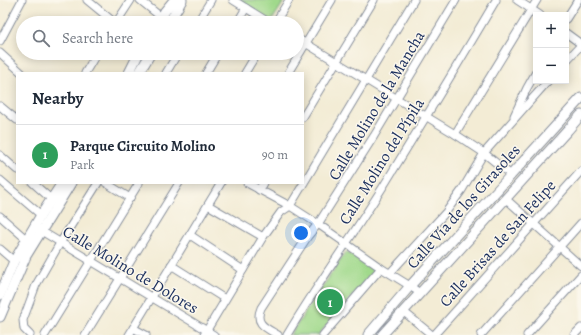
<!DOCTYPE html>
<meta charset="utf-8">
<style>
:root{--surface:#fff;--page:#f6f6f7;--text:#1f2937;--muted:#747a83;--line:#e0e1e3;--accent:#b45309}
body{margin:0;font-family:Alegreya,serif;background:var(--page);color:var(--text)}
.controls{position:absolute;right:12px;top:12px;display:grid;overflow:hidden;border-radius:0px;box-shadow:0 2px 10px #0003}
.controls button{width:36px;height:36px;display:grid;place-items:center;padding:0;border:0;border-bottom:1px solid var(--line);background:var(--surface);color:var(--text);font:20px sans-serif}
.you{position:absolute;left:301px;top:233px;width:14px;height:14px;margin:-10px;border:3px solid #fff;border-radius:50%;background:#1a73e8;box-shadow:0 0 0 6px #1a73e833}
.badge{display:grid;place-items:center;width:26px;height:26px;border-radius:50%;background:var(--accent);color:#fff;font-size:13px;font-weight:700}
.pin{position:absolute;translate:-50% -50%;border:2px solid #fff;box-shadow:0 1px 4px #0006}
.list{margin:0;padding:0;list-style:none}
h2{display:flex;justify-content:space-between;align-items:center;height:52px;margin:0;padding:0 16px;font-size:17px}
h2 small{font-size:13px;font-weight:400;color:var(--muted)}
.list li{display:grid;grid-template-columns:26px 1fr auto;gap:12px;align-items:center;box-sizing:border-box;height:60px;padding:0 16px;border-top:1px solid var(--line)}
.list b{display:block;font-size:15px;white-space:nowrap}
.list p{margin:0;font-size:13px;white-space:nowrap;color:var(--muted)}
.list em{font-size:13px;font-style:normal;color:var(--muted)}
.icon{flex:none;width:22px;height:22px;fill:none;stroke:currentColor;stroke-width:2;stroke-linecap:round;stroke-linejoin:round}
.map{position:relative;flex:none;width:581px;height:335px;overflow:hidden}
.search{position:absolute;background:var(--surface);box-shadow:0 2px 10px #0003;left:16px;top:16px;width:288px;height:44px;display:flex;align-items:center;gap:10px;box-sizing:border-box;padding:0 14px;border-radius:22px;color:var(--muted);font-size:15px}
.panel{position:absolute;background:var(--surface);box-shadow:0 2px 10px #0003;left:16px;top:72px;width:288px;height:112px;border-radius:0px}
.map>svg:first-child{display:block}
.green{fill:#a0d98b;stroke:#5e8474}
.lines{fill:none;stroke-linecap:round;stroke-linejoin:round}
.minor-casing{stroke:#878e9a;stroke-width:9}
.tertiary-casing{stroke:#878e9a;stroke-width:11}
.minor{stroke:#fff;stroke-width:7}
.tertiary{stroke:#fff;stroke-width:9}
.labels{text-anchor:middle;stroke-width:3;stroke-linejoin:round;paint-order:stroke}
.street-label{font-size:16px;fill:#1b2f5e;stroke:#fbf7ec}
</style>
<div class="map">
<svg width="581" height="335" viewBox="0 0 581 335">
<rect width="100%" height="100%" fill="#fbf7ec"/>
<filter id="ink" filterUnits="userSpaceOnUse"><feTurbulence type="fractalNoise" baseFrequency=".025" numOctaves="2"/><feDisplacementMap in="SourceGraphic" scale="8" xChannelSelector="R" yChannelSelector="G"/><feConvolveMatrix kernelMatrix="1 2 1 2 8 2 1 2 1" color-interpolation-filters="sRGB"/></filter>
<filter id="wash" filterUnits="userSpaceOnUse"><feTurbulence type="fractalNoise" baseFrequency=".012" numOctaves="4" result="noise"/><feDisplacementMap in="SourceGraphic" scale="16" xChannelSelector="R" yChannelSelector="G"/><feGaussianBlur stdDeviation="0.9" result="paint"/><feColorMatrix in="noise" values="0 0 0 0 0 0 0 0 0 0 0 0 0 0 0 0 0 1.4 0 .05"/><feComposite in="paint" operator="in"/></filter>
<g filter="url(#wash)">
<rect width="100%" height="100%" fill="#f3ecd5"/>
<g class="green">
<path d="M 237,0 L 285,0 L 271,22 Z"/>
<path d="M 346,252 L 377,268 L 318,335 L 290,335 Z"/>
</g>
</g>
<g filter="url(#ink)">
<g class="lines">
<g class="minor-casing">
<g id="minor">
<path d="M 87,0 L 115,23"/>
<path d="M 140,0 L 161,17"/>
<path d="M 233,0 L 270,23"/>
<path d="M 517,0 L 540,15"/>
<path d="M 566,19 L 578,0"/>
<path d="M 116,23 L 131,0"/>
<path d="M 197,23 L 211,0"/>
<path d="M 237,23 L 246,8"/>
<path d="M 275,23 L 289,0"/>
<path d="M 566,33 L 581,44"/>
<path d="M 297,38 L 455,134 L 484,153 L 511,175"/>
<path d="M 0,41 L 22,0"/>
<path d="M 0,53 L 22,73"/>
<path d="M 566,61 L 581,45"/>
<path d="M 85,73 L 97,53"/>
<path d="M 166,73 L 178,53"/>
<path d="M 206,73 L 218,53"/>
<path d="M 245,73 L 257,53"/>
<path d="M 288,73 L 332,0"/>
<path d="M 0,106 L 17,120"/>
<path d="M 514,116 L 527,88 L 536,72"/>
<path d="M 303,117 L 374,0"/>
<path d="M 455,134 L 537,0"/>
<path d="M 0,155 L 17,170"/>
<path d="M 0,180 L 41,215"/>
<path d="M 33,183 L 51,199"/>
<path d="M 106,183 L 130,198"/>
<path d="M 247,183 L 290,206 L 318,224 L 381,268 L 410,286 L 420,293"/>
<path d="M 259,190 L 263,183"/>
<path d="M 506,199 L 581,266"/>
<path d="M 208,205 L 263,237"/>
<path d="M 0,216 L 26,239"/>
<path d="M 38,229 L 214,335"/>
<path d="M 190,235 L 243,270"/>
<path d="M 0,249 L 14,261"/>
<path d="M 171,265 L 225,299"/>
<path d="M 390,273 L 446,212 L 462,190 L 484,153 L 548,81"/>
<path d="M 404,312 L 432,335"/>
<path d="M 133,328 L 146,335"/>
<path d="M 30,335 L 24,329 L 23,320 L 36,285 L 60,243 L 98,183"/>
<path d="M 45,335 L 139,183"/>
<path d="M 85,335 L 179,183"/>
<path d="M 129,335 L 221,183"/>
<path d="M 204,335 L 263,237 L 281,212 L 290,206 L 414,0"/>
<path d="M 278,335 C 266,328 254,324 261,308 L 308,236 L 318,224 L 374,136 L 456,0"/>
<path d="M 287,335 C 318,283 354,234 386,182 C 423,122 460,61 496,0"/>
<path d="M 323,335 L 381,268"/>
<path d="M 434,335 L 581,171"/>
<path d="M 481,335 L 581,223"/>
<path d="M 527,335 L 581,275"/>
<path d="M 574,335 L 581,328"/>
</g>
</g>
<g class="tertiary-casing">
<g id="tertiary">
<path d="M 158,23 L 165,11 L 174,0"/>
<path d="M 169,23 L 182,0"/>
<path d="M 129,73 L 139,53"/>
<path d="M 139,73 L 151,53"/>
<path d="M 0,295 L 14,261 L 41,215 L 62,183"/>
<path d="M 0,317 L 26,256 L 71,183"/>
<path d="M 368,335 L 410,286 L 581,98"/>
<path d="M 382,335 L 568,130 L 581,115"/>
</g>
</g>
<use href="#minor" class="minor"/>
<use href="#tertiary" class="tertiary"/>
</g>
</g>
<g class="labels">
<g class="street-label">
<text transform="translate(376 105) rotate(-59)" y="6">Calle Molino de la Mancha</text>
<text transform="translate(381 161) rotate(-58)" y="6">Calle Molino del Pípila</text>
<text transform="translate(463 206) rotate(-48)" y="6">Calle Vía de los Girasoles</text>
<text transform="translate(497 243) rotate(-48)" y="6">Calle Brisas de San Felipe</text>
<text transform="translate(131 269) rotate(31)" y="6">Calle Molino de Dolores</text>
</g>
</g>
</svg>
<div class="controls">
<button>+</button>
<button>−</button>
</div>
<div class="you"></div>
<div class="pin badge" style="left:330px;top:302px;background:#2e9e5b">1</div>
<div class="search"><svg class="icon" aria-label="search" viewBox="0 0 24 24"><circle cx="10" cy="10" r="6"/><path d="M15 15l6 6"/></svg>Search here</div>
<section class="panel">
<h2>Nearby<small></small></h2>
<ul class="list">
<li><span class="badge" style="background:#2e9e5b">1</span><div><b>Parque Circuito Molino</b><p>Park</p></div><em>90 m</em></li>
</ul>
</section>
</div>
